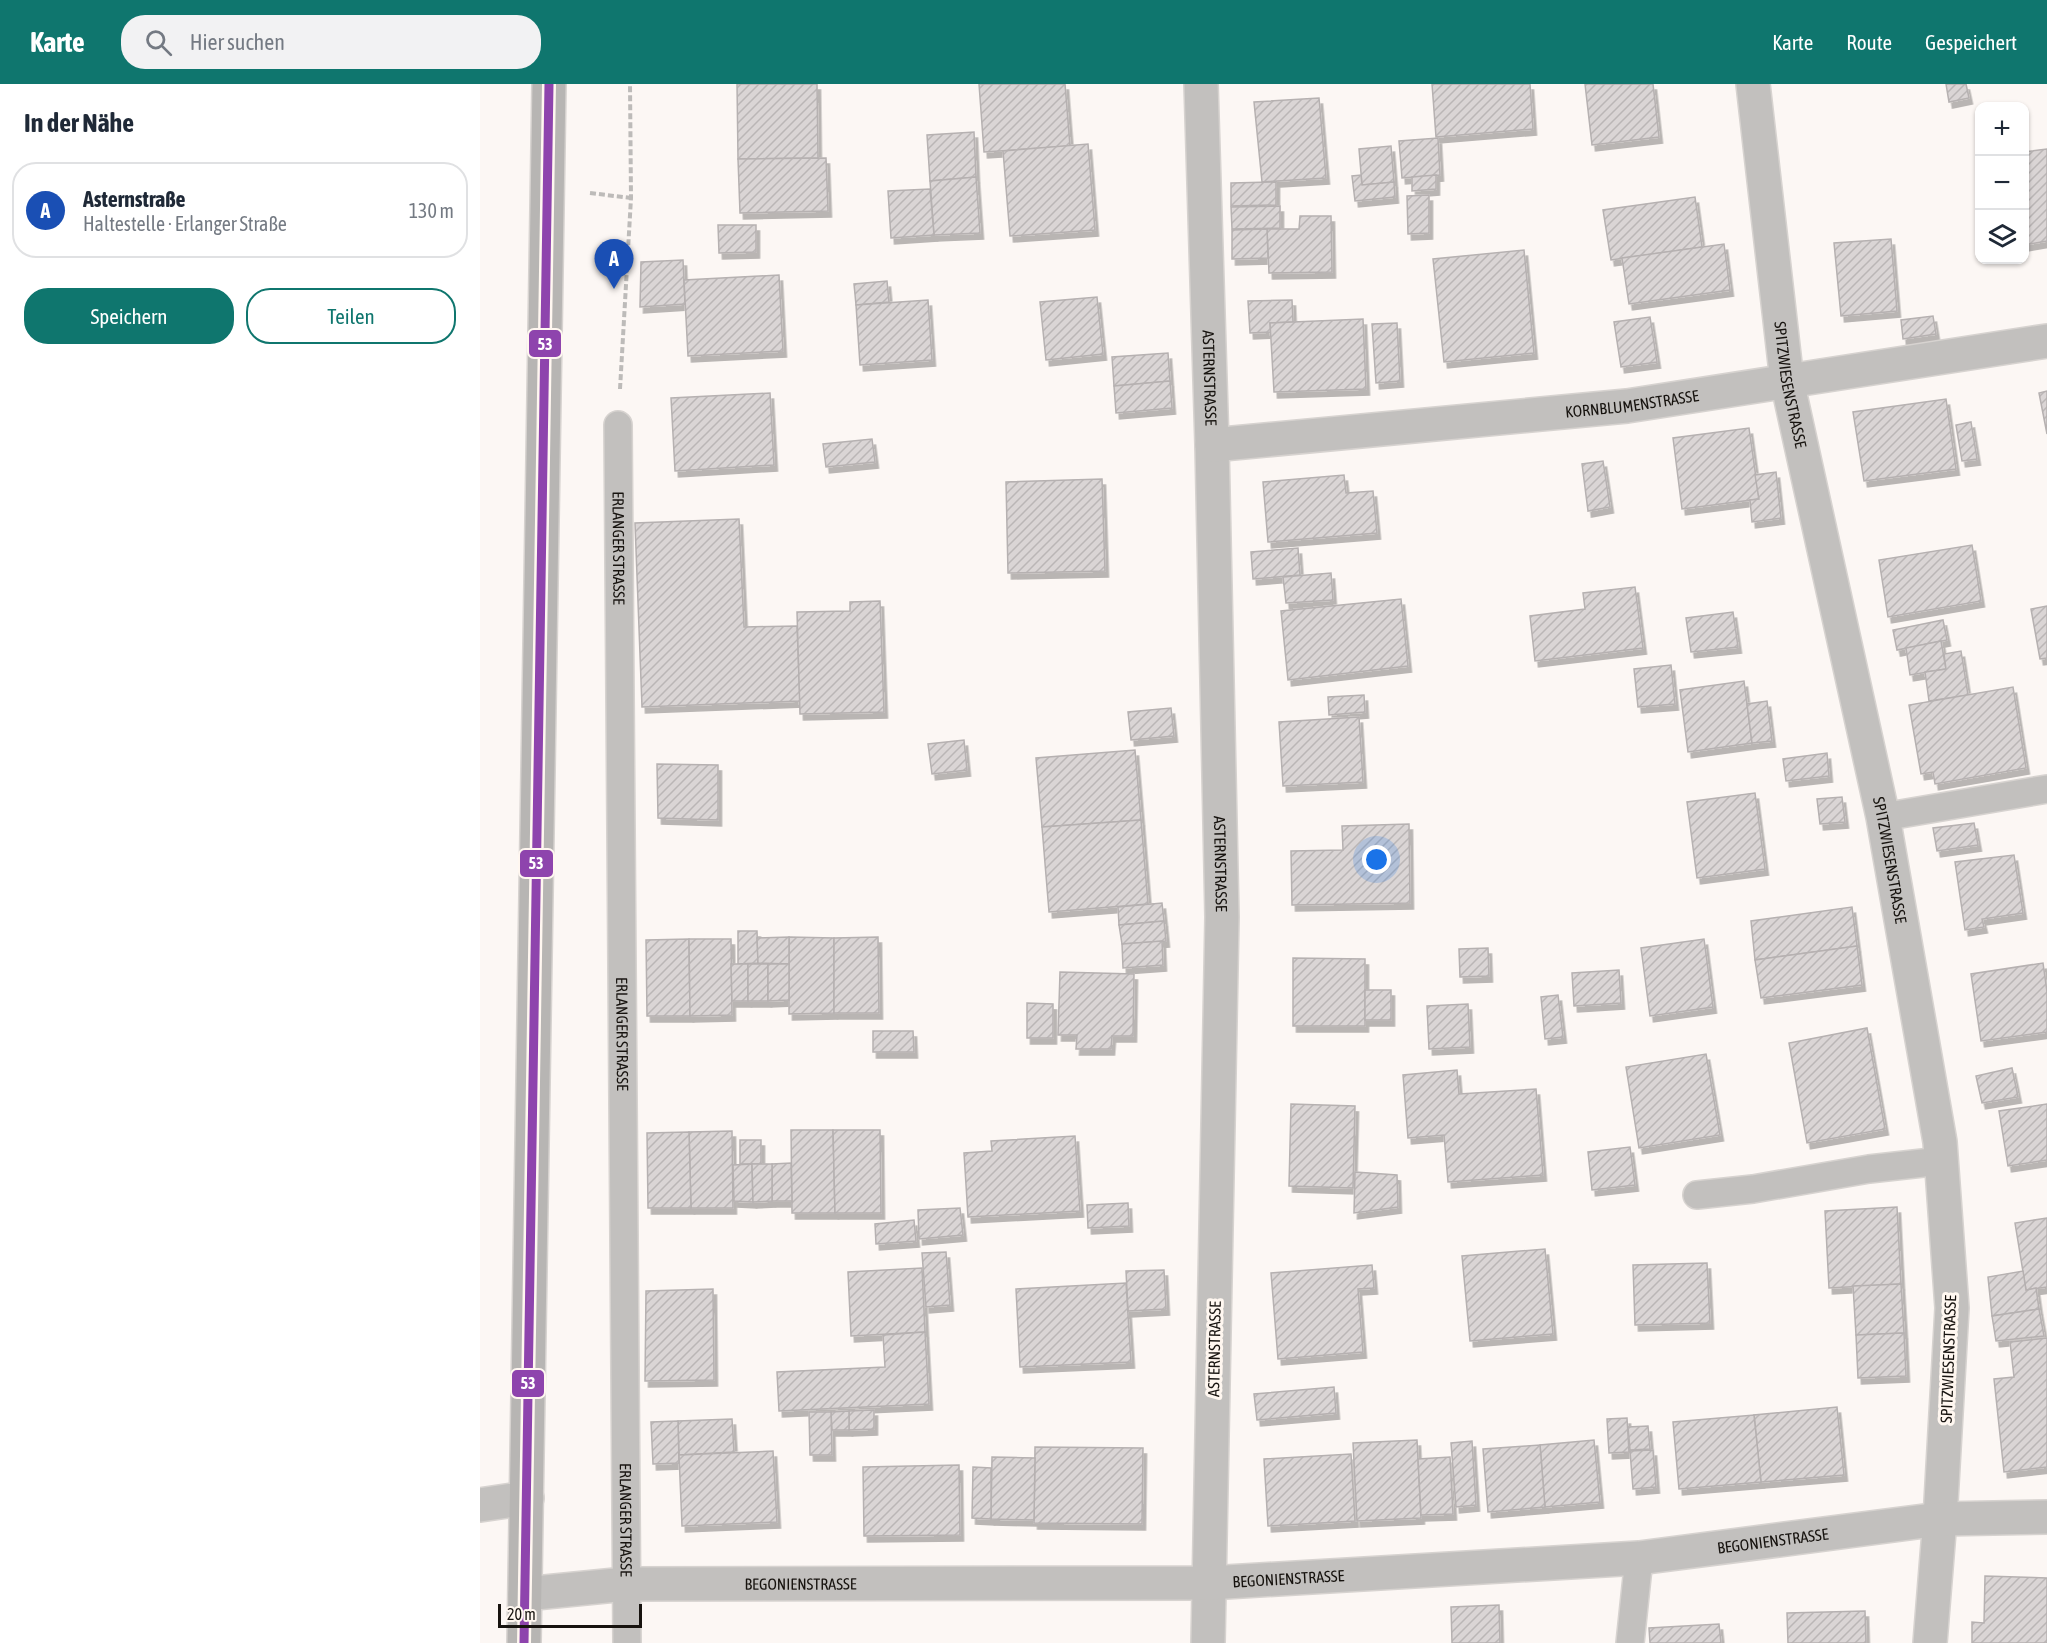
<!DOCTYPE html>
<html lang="de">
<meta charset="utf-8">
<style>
:root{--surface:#fff;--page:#f2f2f3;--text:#1f2937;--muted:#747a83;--line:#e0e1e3;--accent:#0f766e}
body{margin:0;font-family:"Asap Condensed",sans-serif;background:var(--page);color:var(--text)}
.controls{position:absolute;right:18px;top:18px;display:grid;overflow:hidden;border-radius:12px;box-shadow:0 2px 4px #0004}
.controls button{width:54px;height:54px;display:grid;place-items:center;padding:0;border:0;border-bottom:2px solid var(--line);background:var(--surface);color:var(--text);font:30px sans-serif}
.scale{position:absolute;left:18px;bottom:15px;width:144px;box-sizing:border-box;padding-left:6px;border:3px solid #17130f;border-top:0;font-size:16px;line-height:21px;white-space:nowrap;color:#17130f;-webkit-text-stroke:4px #fff7f0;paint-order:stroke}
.you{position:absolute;left:897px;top:776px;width:21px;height:21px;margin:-15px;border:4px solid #fff;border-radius:50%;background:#1a73e8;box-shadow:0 0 0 9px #1a73e833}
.badge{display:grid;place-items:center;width:39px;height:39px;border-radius:50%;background:var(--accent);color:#fff;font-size:20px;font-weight:700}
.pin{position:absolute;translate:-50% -50px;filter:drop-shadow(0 2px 3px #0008)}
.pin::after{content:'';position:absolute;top:32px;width:21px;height:18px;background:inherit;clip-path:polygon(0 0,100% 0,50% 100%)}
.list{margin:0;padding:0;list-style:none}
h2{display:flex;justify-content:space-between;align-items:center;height:78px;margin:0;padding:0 24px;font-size:26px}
h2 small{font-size:20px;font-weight:400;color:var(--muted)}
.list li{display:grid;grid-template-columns:39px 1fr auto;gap:18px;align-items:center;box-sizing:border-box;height:96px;margin:0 12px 12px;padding:0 12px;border:2px solid var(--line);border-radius:24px}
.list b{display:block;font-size:22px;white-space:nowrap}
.list p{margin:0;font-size:20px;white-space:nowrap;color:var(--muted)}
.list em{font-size:20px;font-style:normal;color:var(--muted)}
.actions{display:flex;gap:12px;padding:18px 24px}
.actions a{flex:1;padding:14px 0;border:2px solid var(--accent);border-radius:24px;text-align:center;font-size:21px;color:var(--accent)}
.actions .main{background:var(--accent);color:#fff}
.icon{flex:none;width:33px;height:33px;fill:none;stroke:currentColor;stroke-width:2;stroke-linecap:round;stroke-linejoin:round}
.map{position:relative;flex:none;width:1567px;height:1559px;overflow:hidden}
header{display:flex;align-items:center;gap:36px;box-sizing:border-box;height:84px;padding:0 30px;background:var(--accent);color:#fff}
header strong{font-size:28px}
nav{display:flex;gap:33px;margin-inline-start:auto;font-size:21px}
.search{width:420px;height:54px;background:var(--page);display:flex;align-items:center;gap:15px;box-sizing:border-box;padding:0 21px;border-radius:24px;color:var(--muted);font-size:22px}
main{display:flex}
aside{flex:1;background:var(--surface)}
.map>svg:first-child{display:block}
.building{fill:url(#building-hatch);stroke:#b6b1b1;stroke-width:1.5;filter:url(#shadow)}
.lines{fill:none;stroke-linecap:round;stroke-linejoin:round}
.service-casing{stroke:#d7d3d0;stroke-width:30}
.minor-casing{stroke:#d7d3d0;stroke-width:36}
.secondary-casing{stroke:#d7d3d0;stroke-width:36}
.path{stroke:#bdbbb9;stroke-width:4;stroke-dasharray:6 3;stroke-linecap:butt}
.service{stroke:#c2c0be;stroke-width:27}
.minor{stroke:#c2c0be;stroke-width:33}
.secondary{stroke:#b7b5b3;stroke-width:33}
.bus-1-casing{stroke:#fff7f0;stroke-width:14}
.bus-1{stroke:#8e44ad;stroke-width:9}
.labels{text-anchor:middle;stroke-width:6;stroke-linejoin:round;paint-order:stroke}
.street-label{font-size:16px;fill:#17130f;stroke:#fff7f0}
.line-badge{stroke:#fff7f0;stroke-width:2}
.badge-label{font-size:16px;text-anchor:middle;font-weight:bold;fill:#fff}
</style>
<header>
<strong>Karte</strong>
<div class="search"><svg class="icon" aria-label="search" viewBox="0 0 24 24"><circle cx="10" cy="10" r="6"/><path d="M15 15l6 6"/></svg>Hier suchen</div>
<nav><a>Karte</a><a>Route</a><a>Gespeichert</a></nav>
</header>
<main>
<aside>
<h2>In der Nähe<small></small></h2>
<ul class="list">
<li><span class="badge" style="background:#1a4fb4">A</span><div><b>Asternstraße</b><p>Haltestelle · Erlanger Straße</p></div><em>130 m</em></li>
</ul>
<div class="actions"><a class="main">Speichern</a><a>Teilen</a></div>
</aside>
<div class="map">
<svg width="1567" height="1559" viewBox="0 0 1567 1559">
<defs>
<pattern id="building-hatch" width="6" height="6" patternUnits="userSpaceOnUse" patternTransform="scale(1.5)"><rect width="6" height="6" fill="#dad5d5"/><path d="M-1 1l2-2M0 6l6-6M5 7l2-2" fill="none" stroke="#bab6b6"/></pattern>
<filter id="shadow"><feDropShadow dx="3.5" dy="6" stdDeviation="0" flood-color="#0004"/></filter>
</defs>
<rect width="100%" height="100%" fill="#fcf7f4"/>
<g class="building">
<path d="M 257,0 L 337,0 L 338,74 L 258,75 Z"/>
<path d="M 499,0 L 585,0 L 590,62 L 504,68 Z"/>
<path d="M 952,0 L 1050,0 L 1053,45 L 956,53 Z"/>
<path d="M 1105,0 L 1173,0 L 1179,53 L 1112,61 Z"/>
<path d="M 1466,0 L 1486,0 L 1489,14 L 1469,18 Z"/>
<path d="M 839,14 L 846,94 L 782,98 L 774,18 Z"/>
<path d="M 494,48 L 496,93 L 450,97 L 447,51 Z"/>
<path d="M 958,54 L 960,91 L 922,94 L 919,57 Z"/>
<path d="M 608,60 L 615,146 L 530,152 L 523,67 Z"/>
<path d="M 911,62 L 914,98 L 882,101 L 879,65 Z"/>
<path d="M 1567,65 L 1567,157 L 1544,161 L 1544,68 Z"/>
<path d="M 346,74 L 348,127 L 260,129 L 258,75 Z"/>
<path d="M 881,91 L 882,101 L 914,98 L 915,113 L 875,117 L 872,92 Z"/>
<path d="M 956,91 L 956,105 L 932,107 L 932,93 Z"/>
<path d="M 496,93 L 500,149 L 454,151 L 450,97 Z"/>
<path d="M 796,98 L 796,121 L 751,122 L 751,99 Z"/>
<path d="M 450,105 L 454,151 L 411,154 L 408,107 Z"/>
<path d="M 949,111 L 949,149 L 928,150 L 927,112 Z"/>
<path d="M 1215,113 L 1222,163 L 1131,176 L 1123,126 Z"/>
<path d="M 800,122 L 800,144 L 752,145 L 751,123 Z"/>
<path d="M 820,132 L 851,132 L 852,188 L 789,189 L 787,145 L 819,145 Z"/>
<path d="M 238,141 L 276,141 L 276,168 L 239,169 Z"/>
<path d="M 787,145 L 788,174 L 752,175 L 752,146 Z"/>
<path d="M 1411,155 L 1417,227 L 1361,232 L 1354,159 Z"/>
<path d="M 1244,160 L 1250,206 L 1149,220 L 1142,174 Z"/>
<path d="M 1044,166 L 1054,269 L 964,278 L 953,175 Z"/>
<path d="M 203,176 L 205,220 L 160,223 L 161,178 Z"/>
<path d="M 299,191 L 303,267 L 208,272 L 204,196 Z"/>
<path d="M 407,197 L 409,218 L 376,221 L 374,200 Z"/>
<path d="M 617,213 L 623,270 L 566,276 L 560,218 Z"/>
<path d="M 448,216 L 452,276 L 380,281 L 376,221 Z"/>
<path d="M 812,216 L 813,238 L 790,239 L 791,248 L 770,249 L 768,217 Z"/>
<path d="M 1453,232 L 1456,250 L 1423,255 L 1421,236 Z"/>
<path d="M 1170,233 L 1177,278 L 1141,283 L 1134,238 Z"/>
<path d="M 883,235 L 886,305 L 794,308 L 790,239 Z"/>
<path d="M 917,239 L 920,297 L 896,299 L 892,240 Z"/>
<path d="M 688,269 L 690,297 L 634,302 L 632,273 Z"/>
<path d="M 690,297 L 692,324 L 636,329 L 634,302 Z"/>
<path d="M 1567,307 L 1567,350 L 1559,309 Z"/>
<path d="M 290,309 L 294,381 L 195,387 L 191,314 Z"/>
<path d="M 1466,315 L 1476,385 L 1384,397 L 1373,328 Z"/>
<path d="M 1491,338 L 1497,375 L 1482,377 L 1476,341 Z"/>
<path d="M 1269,344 L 1279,415 L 1202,425 L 1193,354 Z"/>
<path d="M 392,355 L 395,378 L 346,383 L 343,360 Z"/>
<path d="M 1123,377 L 1130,423 L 1108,427 L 1102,380 Z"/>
<path d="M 1296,388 L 1301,434 L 1272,438 L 1270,416 L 1279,415 L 1275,391 Z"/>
<path d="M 864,391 L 866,409 L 893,407 L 897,449 L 788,458 L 783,398 Z"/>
<path d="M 622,395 L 625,487 L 528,489 L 526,398 Z"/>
<path d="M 259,435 L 264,543 L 317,542 L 320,617 L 162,623 L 155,439 Z"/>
<path d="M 1492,461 L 1501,517 L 1408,533 L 1399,476 Z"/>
<path d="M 818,464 L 820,491 L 773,495 L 771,468 Z"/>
<path d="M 851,489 L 853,516 L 806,519 L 803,493 Z"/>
<path d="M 1155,503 L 1163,564 L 1055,577 L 1050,532 L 1105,525 L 1103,509 Z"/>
<path d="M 921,515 L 928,582 L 808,596 L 801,527 Z"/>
<path d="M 400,517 L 404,628 L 320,630 L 317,528 L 370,527 L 370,518 Z"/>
<path d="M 1567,522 L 1567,574 L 1560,575 L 1551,525 Z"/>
<path d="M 1253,528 L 1258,563 L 1211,568 L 1206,534 Z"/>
<path d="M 1463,536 L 1467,556 L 1417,566 L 1413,546 Z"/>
<path d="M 1461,557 L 1466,585 L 1430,591 L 1426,564 Z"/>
<path d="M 1481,567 L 1488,611 L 1449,617 L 1445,588 L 1466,585 L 1464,570 Z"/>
<path d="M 1191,581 L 1195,620 L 1158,623 L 1154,585 Z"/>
<path d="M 1264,597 L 1272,659 L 1208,668 L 1200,606 Z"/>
<path d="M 1533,603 L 1546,684 L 1455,700 L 1453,688 L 1441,690 L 1429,621 Z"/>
<path d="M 884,611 L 885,628 L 849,631 L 848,613 Z"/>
<path d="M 1287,617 L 1292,657 L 1272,659 L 1267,620 Z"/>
<path d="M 691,624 L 694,652 L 651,656 L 648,628 Z"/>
<path d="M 879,633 L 883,698 L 803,702 L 799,638 Z"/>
<path d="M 484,656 L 487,686 L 452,690 L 448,660 Z"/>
<path d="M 655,666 L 661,736 L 562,743 L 556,674 Z"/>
<path d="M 1347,669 L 1349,692 L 1306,697 L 1303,675 Z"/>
<path d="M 177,680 L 238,681 L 238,736 L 178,734 Z"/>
<path d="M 1275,709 L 1285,785 L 1217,794 L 1207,718 Z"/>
<path d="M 1362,713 L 1365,738 L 1340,740 L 1337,715 Z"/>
<path d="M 661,736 L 668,820 L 569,828 L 562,743 Z"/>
<path d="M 1494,739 L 1498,761 L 1457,767 L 1453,744 Z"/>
<path d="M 929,740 L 930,819 L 812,821 L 811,767 L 863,766 L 862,742 Z"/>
<path d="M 1534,771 L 1543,829 L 1502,835 L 1504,843 L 1485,846 L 1475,778 Z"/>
<path d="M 682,819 L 684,837 L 639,841 L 638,823 Z"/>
<path d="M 1372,823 L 1377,862 L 1275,876 L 1271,837 Z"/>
<path d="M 684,837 L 686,857 L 642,860 L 639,841 Z"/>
<path d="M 258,847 L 277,847 L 278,879 L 258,880 Z"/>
<path d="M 309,853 L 354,854 L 354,929 L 309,930 Z"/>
<path d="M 309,853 L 309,880 L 278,879 L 277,854 Z"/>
<path d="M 398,853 L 399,929 L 354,929 L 354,854 Z"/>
<path d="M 209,855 L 210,932 L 167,932 L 166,856 Z"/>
<path d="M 209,855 L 251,855 L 252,931 L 210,932 Z"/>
<path d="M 1224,855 L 1233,923 L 1170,932 L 1161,864 Z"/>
<path d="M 682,857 L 683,881 L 643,884 L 642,860 Z"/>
<path d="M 1377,862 L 1382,901 L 1281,914 L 1275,876 Z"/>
<path d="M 1008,864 L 1009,892 L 980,893 L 979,865 Z"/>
<path d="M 813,874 L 885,875 L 885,942 L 813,942 Z"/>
<path d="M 1563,879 L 1567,908 L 1567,948 L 1501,957 L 1491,890 Z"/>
<path d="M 251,880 L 268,880 L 268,917 L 252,917 Z"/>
<rect x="268" y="880" width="20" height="37"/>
<path d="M 288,880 L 309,880 L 309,916 L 288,917 Z"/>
<path d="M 1139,886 L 1141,919 L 1094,922 L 1092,889 Z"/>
<path d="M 580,888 L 654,890 L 653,952 L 632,952 L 631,965 L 596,965 L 597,951 L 578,951 Z"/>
<rect x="885" y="906" width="26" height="30"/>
<path d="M 1078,911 L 1083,953 L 1065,955 L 1061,913 Z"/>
<path d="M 547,919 L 573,920 L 573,954 L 547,954 Z"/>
<path d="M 988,920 L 990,963 L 949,965 L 947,922 Z"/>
<path d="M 1387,944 L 1405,1045 L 1327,1059 L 1309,959 Z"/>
<path d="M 393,947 L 433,947 L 434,968 L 393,968 Z"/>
<path d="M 1226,970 L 1240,1051 L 1159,1064 L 1146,983 Z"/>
<path d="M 1532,984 L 1538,1013 L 1502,1019 L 1496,992 Z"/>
<path d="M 977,986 L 979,1010 L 1056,1005 L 1063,1091 L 968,1098 L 964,1051 L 928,1054 L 923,991 Z"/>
<path d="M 811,1020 L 875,1022 L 873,1104 L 809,1102 Z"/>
<path d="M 1567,1020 L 1567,1076 L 1528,1082 L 1519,1027 Z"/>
<path d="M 311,1046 L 353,1046 L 355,1129 L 312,1129 Z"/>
<path d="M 353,1046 L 400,1046 L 401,1129 L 355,1129 Z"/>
<path d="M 252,1047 L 253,1124 L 211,1124 L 209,1048 Z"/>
<path d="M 209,1048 L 211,1124 L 168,1124 L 167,1049 Z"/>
<path d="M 595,1052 L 600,1127 L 488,1133 L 484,1069 L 512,1067 L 511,1057 Z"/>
<rect x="260" y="1056" width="21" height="24"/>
<path d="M 1150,1063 L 1155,1101 L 1112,1106 L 1108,1068 Z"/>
<path d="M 311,1079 L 312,1117 L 292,1117 L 292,1080 Z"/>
<path d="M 272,1080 L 273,1118 L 254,1117 L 253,1081 Z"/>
<path d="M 272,1080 L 292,1080 L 292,1117 L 273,1118 Z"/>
<path d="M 875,1088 L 917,1091 L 918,1123 L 874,1129 Z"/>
<path d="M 648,1119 L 649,1142 L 608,1144 L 607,1121 Z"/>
<path d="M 1417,1123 L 1421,1200 L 1349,1204 L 1345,1127 Z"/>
<path d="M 480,1124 L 483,1151 L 439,1155 L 438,1126 Z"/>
<path d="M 1567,1134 L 1567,1203 L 1546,1206 L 1535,1139 Z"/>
<path d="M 434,1136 L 436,1157 L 396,1160 L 395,1140 Z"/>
<path d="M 1065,1165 L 1073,1250 L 990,1257 L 982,1172 Z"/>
<path d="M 466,1168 L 470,1221 L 446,1223 L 442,1169 Z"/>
<path d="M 1227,1179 L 1230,1239 L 1155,1241 L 1153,1181 Z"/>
<path d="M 892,1181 L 894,1204 L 878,1205 L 883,1268 L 798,1275 L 791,1189 Z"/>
<path d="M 442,1184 L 445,1248 L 371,1252 L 368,1188 Z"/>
<path d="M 684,1186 L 686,1225 L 648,1227 L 646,1187 Z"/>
<path d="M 1543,1187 L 1546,1206 L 1556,1204 L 1559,1225 L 1512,1232 L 1508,1193 Z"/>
<path d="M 646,1199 L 651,1278 L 540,1283 L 536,1205 Z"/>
<path d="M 1421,1200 L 1424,1249 L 1376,1251 L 1373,1202 Z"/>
<path d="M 233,1205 L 234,1296 L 165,1297 L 166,1207 Z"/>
<path d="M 1559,1225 L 1564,1252 L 1516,1257 L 1512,1232 Z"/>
<path d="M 445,1248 L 449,1320 L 299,1327 L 297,1288 L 405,1283 L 403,1251 Z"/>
<path d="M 1424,1249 L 1426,1292 L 1378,1294 L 1376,1251 Z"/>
<path d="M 1567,1254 L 1567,1383 L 1524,1388 L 1514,1295 L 1534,1293 L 1530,1258 Z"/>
<path d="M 854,1303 L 856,1329 L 777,1336 L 774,1310 Z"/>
<path d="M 1357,1323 L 1364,1391 L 1281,1398 L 1274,1331 Z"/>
<path d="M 394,1326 L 394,1345 L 369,1346 L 369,1327 Z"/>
<path d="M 369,1327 L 369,1346 L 352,1346 L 351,1328 Z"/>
<path d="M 329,1328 L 351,1328 L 352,1371 L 330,1371 Z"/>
<path d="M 1274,1331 L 1281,1398 L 1199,1405 L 1193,1338 Z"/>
<path d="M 1147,1334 L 1149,1368 L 1129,1369 L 1127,1335 Z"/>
<path d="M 252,1335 L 254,1368 L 199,1371 L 198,1337 Z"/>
<path d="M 198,1337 L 199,1379 L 173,1380 L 171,1338 Z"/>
<path d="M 1168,1342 L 1170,1365 L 1150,1366 L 1148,1343 Z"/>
<path d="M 937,1356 L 941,1434 L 877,1437 L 873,1359 Z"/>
<path d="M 1114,1356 L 1120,1418 L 1065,1423 L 1060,1361 Z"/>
<path d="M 992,1357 L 996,1421 L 976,1423 L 971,1359 Z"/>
<path d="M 1060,1361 L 1065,1423 L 1008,1428 L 1003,1365 Z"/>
<path d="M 555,1363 L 663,1364 L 662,1440 L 554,1439 Z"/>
<path d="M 1173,1366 L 1176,1403 L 1153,1405 L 1150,1367 Z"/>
<path d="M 293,1367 L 297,1438 L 202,1442 L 199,1371 Z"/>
<path d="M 871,1370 L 875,1437 L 788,1442 L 784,1375 Z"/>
<path d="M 512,1373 L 555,1374 L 554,1436 L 511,1435 Z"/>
<path d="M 970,1373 L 973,1430 L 941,1431 L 938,1375 Z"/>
<path d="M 479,1381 L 480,1451 L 384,1452 L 383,1383 Z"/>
<path d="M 493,1383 L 511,1384 L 511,1435 L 492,1434 Z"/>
<path d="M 1505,1492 L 1567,1494 L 1567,1559 L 1492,1559 L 1492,1538 L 1504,1539 Z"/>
<path d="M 1019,1521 L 1020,1559 L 972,1559 L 971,1523 Z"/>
<path d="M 1385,1527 L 1386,1559 L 1308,1559 L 1307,1529 Z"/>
<path d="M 1239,1540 L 1241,1559 L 1170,1559 L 1169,1544 Z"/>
</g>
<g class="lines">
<g class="service-casing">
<g id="service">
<path id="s1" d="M 138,341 L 147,1559"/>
<path d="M 1403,733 L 1567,705"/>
<path d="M 1217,1111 L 1273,1105 L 1389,1085 L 1461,1077"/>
<path d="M 1150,1559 L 1159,1474"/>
</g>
</g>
<g class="minor-casing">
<g id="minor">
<path id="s2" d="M 721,0 L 732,361 L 742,833 L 728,1559"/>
<path id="s3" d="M 1273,0 L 1307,297 L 1403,733 L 1460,1058 L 1472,1224 L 1460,1435 L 1450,1559"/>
<path id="s4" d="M 732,361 L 1147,322 L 1567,257"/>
<path d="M 0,1421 L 47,1414"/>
<path id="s5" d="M 45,1510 L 146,1500 L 729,1499 L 1159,1474 L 1460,1435 L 1567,1433"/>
</g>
</g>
<g class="secondary-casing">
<path id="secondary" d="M 44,1559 L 69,0"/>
</g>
<g class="path">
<path d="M 110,109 L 151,114"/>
<path d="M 140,305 L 151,114 L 150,0"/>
</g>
<use href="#service" class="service"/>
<use href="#minor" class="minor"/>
<use href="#secondary" class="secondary"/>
<g class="bus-1-casing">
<path id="bus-1" d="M 44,1559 L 69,0"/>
</g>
<use href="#bus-1" class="bus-1"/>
</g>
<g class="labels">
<g class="street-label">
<text dy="6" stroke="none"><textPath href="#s2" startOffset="294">ASTERNSTRASSE</textPath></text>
<text dy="6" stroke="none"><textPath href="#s3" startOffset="303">SPITZWIESENSTRASSE</textPath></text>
<text dy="6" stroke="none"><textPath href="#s4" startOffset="422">KORNBLUMENSTRASSE</textPath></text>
<text dy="6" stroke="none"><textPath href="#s1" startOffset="123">ERLANGER STRASSE</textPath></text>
<text dy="6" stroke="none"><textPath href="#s3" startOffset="789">SPITZWIESENSTRASSE</textPath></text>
<text dy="6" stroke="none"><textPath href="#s2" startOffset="780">ASTERNSTRASSE</textPath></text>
<text dy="6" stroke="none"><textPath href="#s1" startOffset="609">ERLANGER STRASSE</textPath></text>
<text transform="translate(734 1265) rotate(-89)" y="6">ASTERNSTRASSE</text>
<text transform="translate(1468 1275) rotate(-88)" y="6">SPITZWIESENSTRASSE</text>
<text dy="6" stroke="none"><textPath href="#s1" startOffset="1095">ERLANGER STRASSE</textPath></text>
<text dy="6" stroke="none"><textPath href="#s5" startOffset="1250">BEGONIENSTRASSE</textPath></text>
<text dy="6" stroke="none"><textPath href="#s5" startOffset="764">BEGONIENSTRASSE</textPath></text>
<text dy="6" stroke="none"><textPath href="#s5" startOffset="276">BEGONIENSTRASSE</textPath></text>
</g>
</g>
<g class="line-badge">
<rect x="48" y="245" width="34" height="29" rx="6" fill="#8e44ad"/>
<rect x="39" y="765" width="35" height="29" rx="6" fill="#8e44ad"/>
<rect x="31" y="1285" width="34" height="29" rx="6" fill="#8e44ad"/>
</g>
<g class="badge-label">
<text x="65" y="266">53</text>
<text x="56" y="785">53</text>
<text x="48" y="1305">53</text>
</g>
</svg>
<div class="controls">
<button>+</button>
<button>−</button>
<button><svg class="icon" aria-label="layers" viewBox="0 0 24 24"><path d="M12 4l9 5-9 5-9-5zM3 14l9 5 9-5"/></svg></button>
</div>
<div class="scale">20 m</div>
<div class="you"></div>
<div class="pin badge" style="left:134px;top:205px;background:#1a4fb4">A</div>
</div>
</main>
